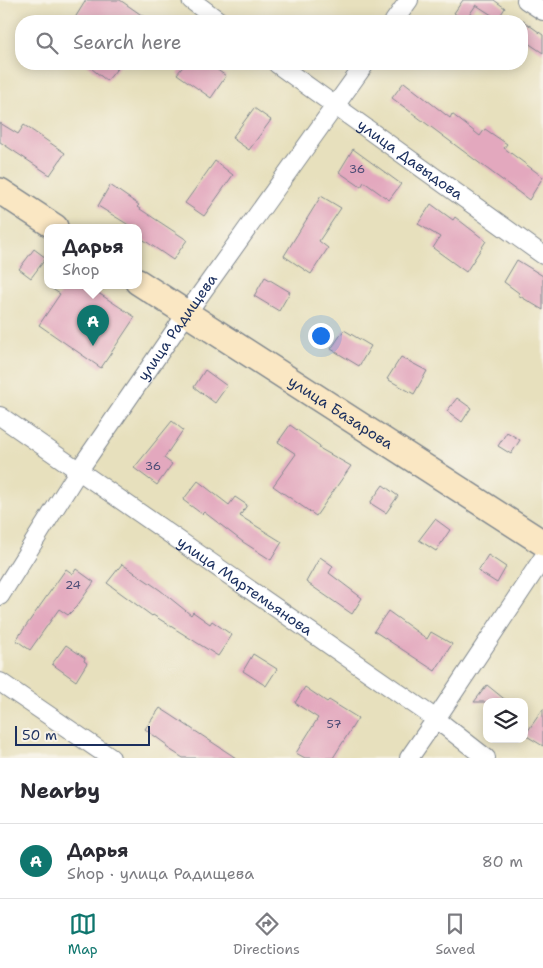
<!DOCTYPE html>
<meta charset="utf-8">
<style>
:root{--surface:#fff;--page:#f7f7f7;--text:#2b2b33;--muted:#7c7c81;--line:#e1e1e2;--accent:#0f766e}
body{margin:0;font-family:"Shantell Sans",sans-serif;background:var(--page);color:var(--text)}
.controls{position:absolute;right:15px;bottom:15px;display:grid;overflow:hidden;border-radius:10px;box-shadow:0 2px 12px #0003}
.controls button{width:45px;height:45px;display:grid;place-items:center;padding:0;border:0;border-bottom:1px solid var(--line);background:var(--surface);color:var(--text);font:25px sans-serif}
.scale{position:absolute;left:15px;bottom:12px;width:135px;box-sizing:border-box;padding-left:5px;border:2px solid #1b2f5e;border-top:0;font-size:14px;line-height:18px;white-space:nowrap;color:#1b2f5e;-webkit-text-stroke:4px #f7f3e8;paint-order:stroke}
.you{position:absolute;left:320px;top:335px;width:18px;height:18px;margin:-12px;border:4px solid #fff;border-radius:50%;background:#1a73e8;box-shadow:0 0 0 8px #1a73e833}
.badge{display:grid;place-items:center;width:32px;height:32px;border-radius:50%;background:var(--accent);color:#fff;font-size:16px;font-weight:700}
.pin{position:absolute;translate:-50% -41px;filter:drop-shadow(0 1px 2px #0008)}
.pin::after{content:'';position:absolute;top:26px;width:18px;height:15px;background:inherit;clip-path:polygon(0 0,100% 0,50% 100%)}
.popup{position:absolute;left:44px;top:224px;width:98px;height:65px;box-sizing:border-box;display:grid;place-content:center;border-radius:10px;background:var(--surface);filter:drop-shadow(0 1px 4px #0005);font-size:16px;white-space:nowrap;color:var(--muted)}
.popup b{font-size:19px;color:var(--text)}
.popup::after{content:'';position:absolute;left:50%;top:100%;margin-left:-10px;border:10px solid transparent;border-top-color:var(--surface)}
.list{margin:0;padding:0;list-style:none}
h2{display:flex;justify-content:space-between;align-items:center;height:65px;margin:0;padding:0 20px;font-size:21px}
h2 small{font-size:16px;font-weight:400;color:var(--muted)}
.list li{display:grid;grid-template-columns:32px 1fr auto;gap:15px;align-items:center;box-sizing:border-box;height:75px;padding:0 20px;border-top:1px solid var(--line)}
.list b{display:block;font-size:19px;white-space:nowrap}
.list p{margin:0;font-size:16px;white-space:nowrap;color:var(--muted)}
.list em{font-size:16px;font-style:normal;color:var(--muted)}
.icon{flex:none;width:28px;height:28px;fill:none;stroke:currentColor;stroke-width:2;stroke-linecap:round;stroke-linejoin:round}
.map{position:relative;flex:none;width:543px;height:758px;overflow:hidden}
.search{position:absolute;background:var(--surface);box-shadow:0 2px 12px #0003;left:15px;right:15px;top:15px;height:55px;display:flex;align-items:center;gap:12px;box-sizing:border-box;padding:0 18px;border-radius:20px;color:var(--muted);font-size:19px}
.sheet{height:140px;background:var(--surface)}
nav{display:flex;justify-content:space-around;align-items:center;box-sizing:border-box;height:70px;border-top:1px solid var(--line);background:var(--surface);font-size:14px;color:var(--muted)}
nav a{display:grid;justify-items:center;gap:2px}
nav .on{color:var(--accent)}
.map>svg:first-child{display:block}
.building{fill:#e3a8be}
.lines{fill:none;stroke-linecap:round;stroke-linejoin:round}
.minor-casing{stroke:#81888e;stroke-width:20}
.secondary-casing{stroke:#81888e;stroke-width:28}
.minor{stroke:#fff;stroke-width:18}
.secondary{stroke:#fae7c3;stroke-width:25}
.labels{text-anchor:middle;stroke-width:4.5;stroke-linejoin:round;paint-order:stroke}
.number-label{font-size:12px;fill:#4d4d76}
.street-label{font-size:15px;fill:#1b2f5e;stroke:#f7f3e8}
</style>
<div class="map">
<svg width="543" height="758" viewBox="0 0 543 758">
<rect width="100%" height="100%" fill="#f7f3e8"/>
<filter id="ink" filterUnits="userSpaceOnUse"><feTurbulence type="fractalNoise" baseFrequency=".02" numOctaves="2"/><feDisplacementMap in="SourceGraphic" scale="10" xChannelSelector="R" yChannelSelector="G"/><feConvolveMatrix kernelMatrix="1 2 1 2 8 2 1 2 1" color-interpolation-filters="sRGB"/></filter>
<filter id="wash" filterUnits="userSpaceOnUse"><feTurbulence type="fractalNoise" baseFrequency=".0096" numOctaves="4" result="noise"/><feDisplacementMap in="SourceGraphic" scale="20" xChannelSelector="R" yChannelSelector="G"/><feGaussianBlur stdDeviation="1.12" result="paint"/><feColorMatrix in="noise" values="0 0 0 0 0 0 0 0 0 0 0 0 0 0 0 0 0 1.4 0 .05"/><feComposite in="paint" operator="in"/></filter>
<g filter="url(#wash)">
<rect width="100%" height="100%" fill="#e7e0bd"/>
<g id="blocks">
<g class="building">
<path d="M 86,0 L 120,0 L 150,21 L 73,21 Z"/>
<path d="M 463,0 L 494,0 L 505,8 L 498,19 L 476,5 L 465,21 L 454,13 Z"/>
<path d="M 522,20 L 543,35 L 543,53 L 522,39 Z"/>
<path d="M 86,64 L 121,64 L 107,81 Z"/>
<path d="M 185,64 L 209,64 L 226,76 L 211,98 L 177,74 Z"/>
<path d="M 404,82 L 450,118 L 452,114 L 480,136 L 485,129 L 507,144 L 504,148 L 543,177 L 529,200 L 392,98 Z"/>
<path d="M 254,108 L 271,120 L 249,150 L 232,138 Z"/>
<path d="M 0,123 L 18,134 L 24,125 L 65,153 L 50,175 L 0,142 Z"/>
<path d="M 353,149 L 401,184 L 389,200 L 364,182 L 361,187 L 339,172 Z"/>
<path d="M 215,161 L 233,175 L 204,216 L 185,203 Z"/>
<path d="M 110,185 L 139,205 L 137,207 L 187,240 L 173,260 L 138,236 L 140,233 L 138,231 L 138,227 L 132,227 L 98,206 Z"/>
<path d="M 321,196 L 341,208 L 319,241 L 328,248 L 311,274 L 284,256 Z"/>
<path d="M 431,204 L 453,220 L 455,217 L 486,241 L 466,272 L 433,248 L 440,237 L 418,224 Z"/>
<path d="M 34,249 L 46,258 L 31,278 L 19,269 Z"/>
<path d="M 517,260 L 543,276 L 543,310 L 518,295 L 519,293 L 504,282 Z"/>
<path d="M 265,277 L 290,292 L 279,311 L 254,296 Z"/>
<path d="M 46,285 L 86,285 L 135,317 L 101,368 L 39,325 L 60,294 Z"/>
<path d="M 344,330 L 371,346 L 359,366 L 331,349 Z"/>
<path d="M 401,357 L 427,371 L 414,394 L 387,379 Z"/>
<path d="M 205,370 L 227,386 L 215,403 L 194,387 Z"/>
<path d="M 457,398 L 471,408 L 462,422 L 447,411 Z"/>
<path d="M 172,421 L 183,430 L 164,458 L 172,464 L 157,485 L 134,468 Z"/>
<path d="M 290,425 L 320,446 L 319,448 L 351,466 L 316,516 L 273,486 L 296,454 L 278,442 Z"/>
<path d="M 507,432 L 520,440 L 511,454 L 498,446 Z"/>
<path d="M 198,481 L 229,505 L 235,497 L 247,505 L 240,516 L 282,542 L 271,560 L 243,542 L 204,512 L 202,514 L 183,500 Z"/>
<path d="M 383,485 L 398,496 L 386,513 L 370,503 Z"/>
<path d="M 435,519 L 450,530 L 436,551 L 419,540 Z"/>
<path d="M 488,555 L 506,567 L 497,583 L 478,571 Z"/>
<path d="M 320,557 L 333,566 L 329,573 L 362,598 L 352,614 L 306,582 Z"/>
<path d="M 122,564 L 160,590 L 191,615 L 193,612 L 210,624 L 212,621 L 232,635 L 218,656 L 153,615 L 152,616 L 107,583 Z"/>
<path d="M 66,569 L 73,574 L 76,569 L 94,582 L 77,606 L 68,615 L 59,609 L 30,650 L 16,640 Z"/>
<path d="M 388,611 L 427,639 L 431,632 L 452,644 L 435,671 L 374,631 Z"/>
<path d="M 66,645 L 85,658 L 84,661 L 87,663 L 76,681 L 52,664 Z"/>
<path d="M 253,654 L 277,669 L 266,686 L 243,671 Z"/>
<path d="M 487,685 L 508,702 L 474,702 Z"/>
<path d="M 305,687 L 327,702 L 329,700 L 358,718 L 333,758 L 305,758 L 296,753 L 318,718 L 295,703 Z"/>
<path d="M 160,708 L 171,715 L 236,758 L 183,758 L 166,747 L 167,745 L 145,729 Z"/>
<path d="M 543,709 L 543,746 L 525,735 Z"/>
</g>
</g>
</g>
<g filter="url(#ink)">
<use href="#blocks" fill-opacity="0" stroke="#81888e" stroke-width="1"/>
<g class="lines">
<g class="minor-casing">
<g id="minor">
<path d="M 191,0 L 219,21"/>
<path d="M 526,0 L 543,11"/>
<path d="M 394,21 L 409,0"/>
<path id="s1" d="M 277,64 L 543,255"/>
<path id="s2" d="M 0,416 L 436,719 L 486,758"/>
<path id="s3" d="M 0,596 L 79,470 L 187,313 L 365,64"/>
<path d="M 0,682 L 111,758"/>
<path d="M 409,758 L 436,719 L 543,558"/>
</g>
</g>
<g class="secondary-casing">
<g id="secondary">
<path d="M 0,191 L 55,227"/>
<path id="s4" d="M 138,282 L 543,543"/>
</g>
</g>
<use href="#minor" class="minor"/>
<use href="#secondary" class="secondary"/>
</g>
</g>
<g class="labels">
<g class="number-label">
<text x="357" y="173">36</text>
<text x="153" y="470">36</text>
<text x="73" y="589">24</text>
<text x="334" y="728">57</text>
</g>
<g class="street-label">
<text dy="5" stroke="none"><textPath href="#s1" startOffset="164">улица Давыдова</textPath></text>
<text dy="5" stroke="none"><textPath href="#s3" startOffset="322">улица Радищева</textPath></text>
<text dy="5" stroke="none"><textPath href="#s4" startOffset="241">улица Базарова</textPath></text>
<text dy="5" stroke="none"><textPath href="#s2" startOffset="298">улица Мартемьянова</textPath></text>
</g>
</g>
</svg>
<div class="controls">
<button><svg class="icon" aria-label="layers" viewBox="0 0 24 24"><path d="M12 4l9 5-9 5-9-5zM3 14l9 5 9-5"/></svg></button>
</div>
<div class="scale">50 m</div>
<div class="you"></div>
<div class="pin badge" style="left:93px;top:346px">A</div>
<div class="popup"><b>Дарья</b>Shop</div>
<div class="search"><svg class="icon" aria-label="search" viewBox="0 0 24 24"><circle cx="10" cy="10" r="6"/><path d="M15 15l6 6"/></svg>Search here</div>
</div>
<section class="sheet">
<h2>Nearby<small></small></h2>
<ul class="list">
<li><span class="badge">A</span><div><b>Дарья</b><p>Shop · улица Радищева</p></div><em>80 m</em></li>
</ul>
</section>
<nav>
<a class="on"><svg class="icon" aria-label="map" viewBox="0 0 24 24"><path d="M3 6l6-2 6 2 6-2v14l-6 2-6-2-6 2zM9 4v14M15 6v14"/></svg>Map</a>
<a><svg class="icon" aria-label="directions" viewBox="0 0 24 24"><path d="M12 3l9 9-9 9-9-9zM9 14v-3h6M13 9l2 2-2 2"/></svg>Directions</a>
<a><svg class="icon" aria-label="saved" viewBox="0 0 24 24"><path d="M7 4h10v16l-5-4-5 4z"/></svg>Saved</a>
</nav>
